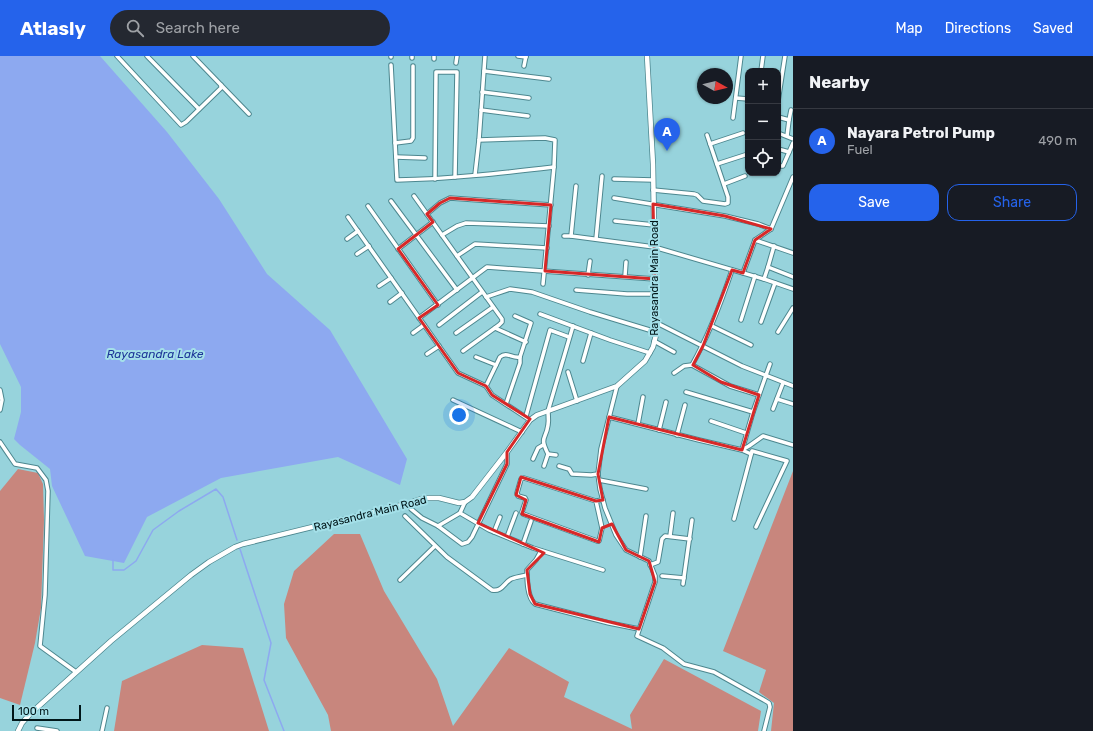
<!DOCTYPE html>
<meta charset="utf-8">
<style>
:root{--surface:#171b24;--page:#242831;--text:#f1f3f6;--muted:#9ea1a6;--line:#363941;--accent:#2563eb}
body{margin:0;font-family:Rubik,sans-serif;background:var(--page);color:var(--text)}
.controls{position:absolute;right:12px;top:12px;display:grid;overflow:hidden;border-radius:8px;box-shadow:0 1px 3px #0004}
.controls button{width:36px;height:36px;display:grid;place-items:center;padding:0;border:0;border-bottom:1px solid var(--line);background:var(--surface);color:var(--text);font:20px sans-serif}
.compass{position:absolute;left:697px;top:12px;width:36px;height:36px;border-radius:50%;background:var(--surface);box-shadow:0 1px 3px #0004;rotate:98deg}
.scale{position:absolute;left:12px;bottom:10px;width:69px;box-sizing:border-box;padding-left:4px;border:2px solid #001619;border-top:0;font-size:11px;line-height:14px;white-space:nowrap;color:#001619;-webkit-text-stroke:3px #a4e0e9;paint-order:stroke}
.you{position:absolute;left:459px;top:359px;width:14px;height:14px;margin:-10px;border:3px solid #fff;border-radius:50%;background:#1a73e8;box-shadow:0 0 0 6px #1a73e833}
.badge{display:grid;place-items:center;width:26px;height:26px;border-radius:50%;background:var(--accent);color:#fff;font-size:13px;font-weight:700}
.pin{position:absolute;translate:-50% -33px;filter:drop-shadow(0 1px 2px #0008)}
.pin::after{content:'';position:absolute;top:21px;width:14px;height:12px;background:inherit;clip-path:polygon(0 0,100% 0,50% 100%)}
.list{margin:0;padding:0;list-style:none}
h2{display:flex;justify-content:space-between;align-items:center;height:52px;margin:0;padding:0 16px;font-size:17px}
h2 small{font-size:13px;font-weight:400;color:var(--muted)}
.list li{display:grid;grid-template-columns:26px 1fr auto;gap:12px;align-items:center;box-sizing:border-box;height:64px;padding:0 16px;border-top:1px solid var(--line)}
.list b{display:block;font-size:15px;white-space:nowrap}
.list p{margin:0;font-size:13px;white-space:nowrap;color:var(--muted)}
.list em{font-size:13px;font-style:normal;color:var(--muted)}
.actions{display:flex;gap:8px;padding:12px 16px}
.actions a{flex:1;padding:9px 0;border:1px solid var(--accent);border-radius:12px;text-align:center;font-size:14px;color:var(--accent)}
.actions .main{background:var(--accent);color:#fff}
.icon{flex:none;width:22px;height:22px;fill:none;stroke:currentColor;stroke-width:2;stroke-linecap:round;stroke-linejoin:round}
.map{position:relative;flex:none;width:793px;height:675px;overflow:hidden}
header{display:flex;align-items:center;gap:24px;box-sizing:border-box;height:56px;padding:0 20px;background:var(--accent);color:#fff}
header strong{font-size:19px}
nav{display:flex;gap:22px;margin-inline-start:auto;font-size:14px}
.search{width:280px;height:36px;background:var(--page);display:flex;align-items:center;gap:10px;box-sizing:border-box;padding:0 14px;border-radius:22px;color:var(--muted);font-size:15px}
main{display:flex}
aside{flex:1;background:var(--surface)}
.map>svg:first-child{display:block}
.green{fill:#c8867d}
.water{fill:#8da9f0}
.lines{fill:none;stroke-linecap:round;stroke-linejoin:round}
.stream{stroke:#8da9f0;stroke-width:1.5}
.minor-casing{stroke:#4d878f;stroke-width:5.5}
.tertiary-casing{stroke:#4d878f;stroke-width:6}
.minor{stroke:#fff;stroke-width:3.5}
.tertiary{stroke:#fff;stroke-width:4.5}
.marked{fill:none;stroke:#d62828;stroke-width:3;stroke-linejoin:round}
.labels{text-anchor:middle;stroke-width:4;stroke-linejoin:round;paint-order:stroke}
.street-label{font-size:11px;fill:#001619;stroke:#a4e0e9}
.water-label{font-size:12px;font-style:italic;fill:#1d3598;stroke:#a4e0e9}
</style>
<header>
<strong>Atlasly</strong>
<div class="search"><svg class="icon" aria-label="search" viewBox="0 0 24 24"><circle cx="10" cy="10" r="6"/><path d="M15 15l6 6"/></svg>Search here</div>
<nav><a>Map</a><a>Directions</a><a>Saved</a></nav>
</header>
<main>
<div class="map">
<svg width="793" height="675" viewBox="0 0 793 675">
<rect width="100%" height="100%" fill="#97d3dc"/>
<g class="green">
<path d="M 18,413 L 38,417 L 43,428 L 44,464 L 41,552 L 35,587 L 20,649 L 0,642 L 0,435 Z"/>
<path d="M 793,415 L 793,675 L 771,675 L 774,647 L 759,636 L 766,614 L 723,595 Z"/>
<path d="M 334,478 L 360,478 L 384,535 L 437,623 L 453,670 L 509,592 L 569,626 L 564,641 L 632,673 L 630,659 L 664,603 L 761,655 L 758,675 L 331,675 L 328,659 L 286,582 L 284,548 L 294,515 Z"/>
<path d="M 202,589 L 243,592 L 269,675 L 114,675 L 122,625 Z"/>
</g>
<path class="water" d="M 0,0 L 100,0 L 167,76 L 219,143 L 267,218 L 330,274 L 407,403 L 400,429 L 338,401 L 221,422 L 147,461 L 124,507 L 85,500 L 52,430 L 50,413 L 20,389 L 14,383 L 21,356 L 21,331 L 0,288 Z"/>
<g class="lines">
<g class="stream">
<path d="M 240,493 L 271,587 L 264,624 L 284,675"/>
<path d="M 113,504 L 113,514 L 124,514 L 136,505 L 153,474 L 179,455 L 216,433 L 223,441 L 237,484"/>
</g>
<g class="minor-casing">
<g id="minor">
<path d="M 117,0 L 181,69 L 186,66 L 221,32 L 221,29"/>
<path d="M 147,0 L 199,53"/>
<path d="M 193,0 L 249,58"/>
<path d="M 518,0 L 526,1"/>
<path d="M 391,1 L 391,0"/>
<path d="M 412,2 L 412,0"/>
<path d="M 434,3 L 434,0"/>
<path d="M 456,7 L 457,0"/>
<path d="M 391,9 L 397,124 C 450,123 502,117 554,111"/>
<path d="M 524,10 L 526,0"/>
<path d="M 484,15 L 549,23"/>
<path d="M 761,15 L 763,0"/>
<path d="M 482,36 L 529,42"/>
<path d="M 736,42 L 748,43"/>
<path d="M 778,45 L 785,0"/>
<path d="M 481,54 L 528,60"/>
<path d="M 778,61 L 789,64 L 787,80"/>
<path d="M 733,62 L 741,0"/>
<path d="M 789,64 L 791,54"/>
<path d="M 778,77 L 793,83"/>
<path d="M 479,84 L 545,82 L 555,84 L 554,111 L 543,228"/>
<path d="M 395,87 L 411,85 L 413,82 L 413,10"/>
<path d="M 710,88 L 743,77"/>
<path d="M 778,93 L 789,96"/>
<path d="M 396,101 L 425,102"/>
<path d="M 717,108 L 748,98"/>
<path d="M 778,110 L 783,110 L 793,87"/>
<path d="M 475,119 L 479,84 L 485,0"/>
<path d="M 435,123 L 436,16 L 457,16 L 455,121"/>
<path d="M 614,123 L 653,124"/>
<path d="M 724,128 L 745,120"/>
<path d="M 576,130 L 571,180 L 654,191 L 764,223 L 793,233"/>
<path d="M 653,134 L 694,138 L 697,139 L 703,145 L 725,148 L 728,147 L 728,141 L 707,79"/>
<path d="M 414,140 L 502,263 L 502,266 L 499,269 L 463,295"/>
<path d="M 614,142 L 725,160 L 758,168 L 771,173"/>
<path d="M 391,145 L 457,234"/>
<path d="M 368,150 L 438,249"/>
<path d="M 427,158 L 440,147 L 450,142 L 551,149"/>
<path d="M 348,161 L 458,317 L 486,330 L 492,339 L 530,364"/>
<path d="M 615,165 L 654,169"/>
<path d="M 442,179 L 457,170 L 466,167 L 549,170"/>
<path d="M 564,180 L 571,180"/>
<path d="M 347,183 L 358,175"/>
<path d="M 596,183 L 602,120"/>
<path d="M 755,184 L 771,173 L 793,121"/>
<path d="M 398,193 L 433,166"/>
<path d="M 357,198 L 369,190"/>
<path d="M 457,200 L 475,188 L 547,192"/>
<path d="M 768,211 L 774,190"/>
<path d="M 732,214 C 721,247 709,279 692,309 L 730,330 L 759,339"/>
<path d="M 743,217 L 755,184 L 793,197"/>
<path d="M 588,219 L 590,205"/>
<path d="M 625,220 L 626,206"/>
<path d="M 764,223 L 768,211 L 793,221"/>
<path d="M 379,230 L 391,222"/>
<path d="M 576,234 L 627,238 L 655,238"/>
<path d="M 486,241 L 510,233 L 532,236 L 590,256 L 656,276"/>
<path d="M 390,246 L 402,237"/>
<path d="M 540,258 L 610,284 L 650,297"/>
<path d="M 419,262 L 487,211 L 655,223"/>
<path d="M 741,264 L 755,220"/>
<path d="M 655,266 L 742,310 L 793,330"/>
<path d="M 761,266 L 775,227"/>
<path d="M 439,269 L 482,236"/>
<path d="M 712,270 L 751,289"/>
<path d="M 495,272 L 526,286"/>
<path d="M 778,276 L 793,252"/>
<path d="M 413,277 L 424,269"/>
<path d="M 456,277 L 493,251"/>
<path d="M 654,285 L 674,296"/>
<path d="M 427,298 L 439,290"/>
<path d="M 476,301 L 496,309"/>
<path d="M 583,305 L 591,277"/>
<path d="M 568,316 L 577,345"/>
<path d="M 674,317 L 684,310 L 692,309"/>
<path d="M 486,330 L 500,301 C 507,295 512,303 520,301 L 531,267 L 515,260"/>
<path d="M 617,330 L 601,393 L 598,418 L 600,433 L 605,452 L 616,479 L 626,494 L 649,505 L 655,520 L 655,526 L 637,580 L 663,592 L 684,608 L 714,616 L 764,644 L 769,647 L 770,651 L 764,675"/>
<path d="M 0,334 L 2,344 L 0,354"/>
<path d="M 686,336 L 753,356"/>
<path d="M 777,343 L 793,348"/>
<path d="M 453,344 L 522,376"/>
<path d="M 506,348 L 520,307 L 520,301"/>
<path d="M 773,353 L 783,327"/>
<path d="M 526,360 L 550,274 L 569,281"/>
<path d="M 609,361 L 699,384 L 742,394 L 749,390 L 763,380 L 793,389"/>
<path d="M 711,365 L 746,377"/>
<path d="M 638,368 L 643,341"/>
<path d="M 659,374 L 666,346"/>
<path d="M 677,379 L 685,349"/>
<path d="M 0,386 L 15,408 L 37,412 L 46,424 L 48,435 L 45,539 L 40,590 L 76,616"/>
<path d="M 548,398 L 556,399"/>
<path d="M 751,398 L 742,394 L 753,356 L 770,308"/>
<path d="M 533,403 L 538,392 L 543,389"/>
<path d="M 544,410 L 548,398 C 539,380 546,384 548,369 C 549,364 548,360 548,355 L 573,270"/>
<path d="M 559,410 L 569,413 L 572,418 L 591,419 L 598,418"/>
<path d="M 599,424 L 646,433"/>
<path d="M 596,445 L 602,472 L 599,485 L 597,485 L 523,458 L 522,456 L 526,444 L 525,442 L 518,440 L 517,437 L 521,423 L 524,422 L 596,445 L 603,444"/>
<path d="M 411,453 L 422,462 L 438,470 L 462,488 L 468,486 L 472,481 L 507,408 L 507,396"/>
<path d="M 460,457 L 489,474 L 533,492 L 603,514"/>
<path d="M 405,460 L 447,501 L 492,534 C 502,536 504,527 511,523 C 516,521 522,520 527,519"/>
<path d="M 734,463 L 752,395 L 787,405 L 756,471"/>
<path d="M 438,470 L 460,457 L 465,446"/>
<path d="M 494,476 L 500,461"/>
<path d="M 670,480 L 673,457"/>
<path d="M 507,481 L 516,457"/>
<path d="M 523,488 L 531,465"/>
<path d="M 541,495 L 536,504 L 527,514 C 527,524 527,541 535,548 L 609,567 L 639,573"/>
<path d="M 640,501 L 646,460"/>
<path d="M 650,509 L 658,506 L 662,483 L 665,480 L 690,483"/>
<path d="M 662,520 L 684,522"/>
<path d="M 400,524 L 435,490"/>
<path d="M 683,528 L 692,464"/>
<path d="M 37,672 L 57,675"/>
<path d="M 102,675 L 107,652"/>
</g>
</g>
<g class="tertiary-casing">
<path id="tertiary" d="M 18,675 L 22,667 L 30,658 L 111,585 L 191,519 L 209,506 L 235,491 L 243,488 L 406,448 L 424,442 L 439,442 L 459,447 L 465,446 L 472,441 L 507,396 L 530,364 L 537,359 L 617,330 L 645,305 L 653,291 L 656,279 L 653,108 L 647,0"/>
</g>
<use href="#minor" class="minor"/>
<use href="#tertiary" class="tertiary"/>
</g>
<path class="marked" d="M 450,142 L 551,149 L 545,215 L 655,223 L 653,148 L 725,160 L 771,173 L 755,184 L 743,217 L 732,214 L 703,290 L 693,309 L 721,326 L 759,339 L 742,394 L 609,361 L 598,418 L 603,444 L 596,445 L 521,421 L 516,439 L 526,444 L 522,458 L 599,486 L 602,472 L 612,468 L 626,494 L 649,505 L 655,526 L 639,573 L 535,548 L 530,538 L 527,514 L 544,497 L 478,467 L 507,408 L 507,396 L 530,363 L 492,339 L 486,330 L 458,317 L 419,262 L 438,249 L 398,193 L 433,166 L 427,158 L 440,147 Z"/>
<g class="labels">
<g class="street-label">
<text transform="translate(654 222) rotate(-90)" y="4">Rayasandra Main Road</text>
<text transform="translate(370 457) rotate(-14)" y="4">Rayasandra Main Road</text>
</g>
<g class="water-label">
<text x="155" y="302">Rayasandra Lake</text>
</g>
</g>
</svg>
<div class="controls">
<button>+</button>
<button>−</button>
<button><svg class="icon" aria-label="locate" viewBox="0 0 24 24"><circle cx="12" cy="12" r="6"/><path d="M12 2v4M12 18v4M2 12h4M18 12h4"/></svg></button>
</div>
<svg class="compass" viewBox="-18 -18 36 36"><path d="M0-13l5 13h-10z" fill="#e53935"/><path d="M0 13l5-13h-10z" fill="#9ea1a6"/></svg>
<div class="scale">100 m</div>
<div class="you"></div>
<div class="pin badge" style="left:667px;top:95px">A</div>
</div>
<aside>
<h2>Nearby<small></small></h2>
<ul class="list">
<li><span class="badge">A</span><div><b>Nayara Petrol Pump</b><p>Fuel</p></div><em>490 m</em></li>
</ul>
<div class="actions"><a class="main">Save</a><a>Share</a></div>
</aside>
</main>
